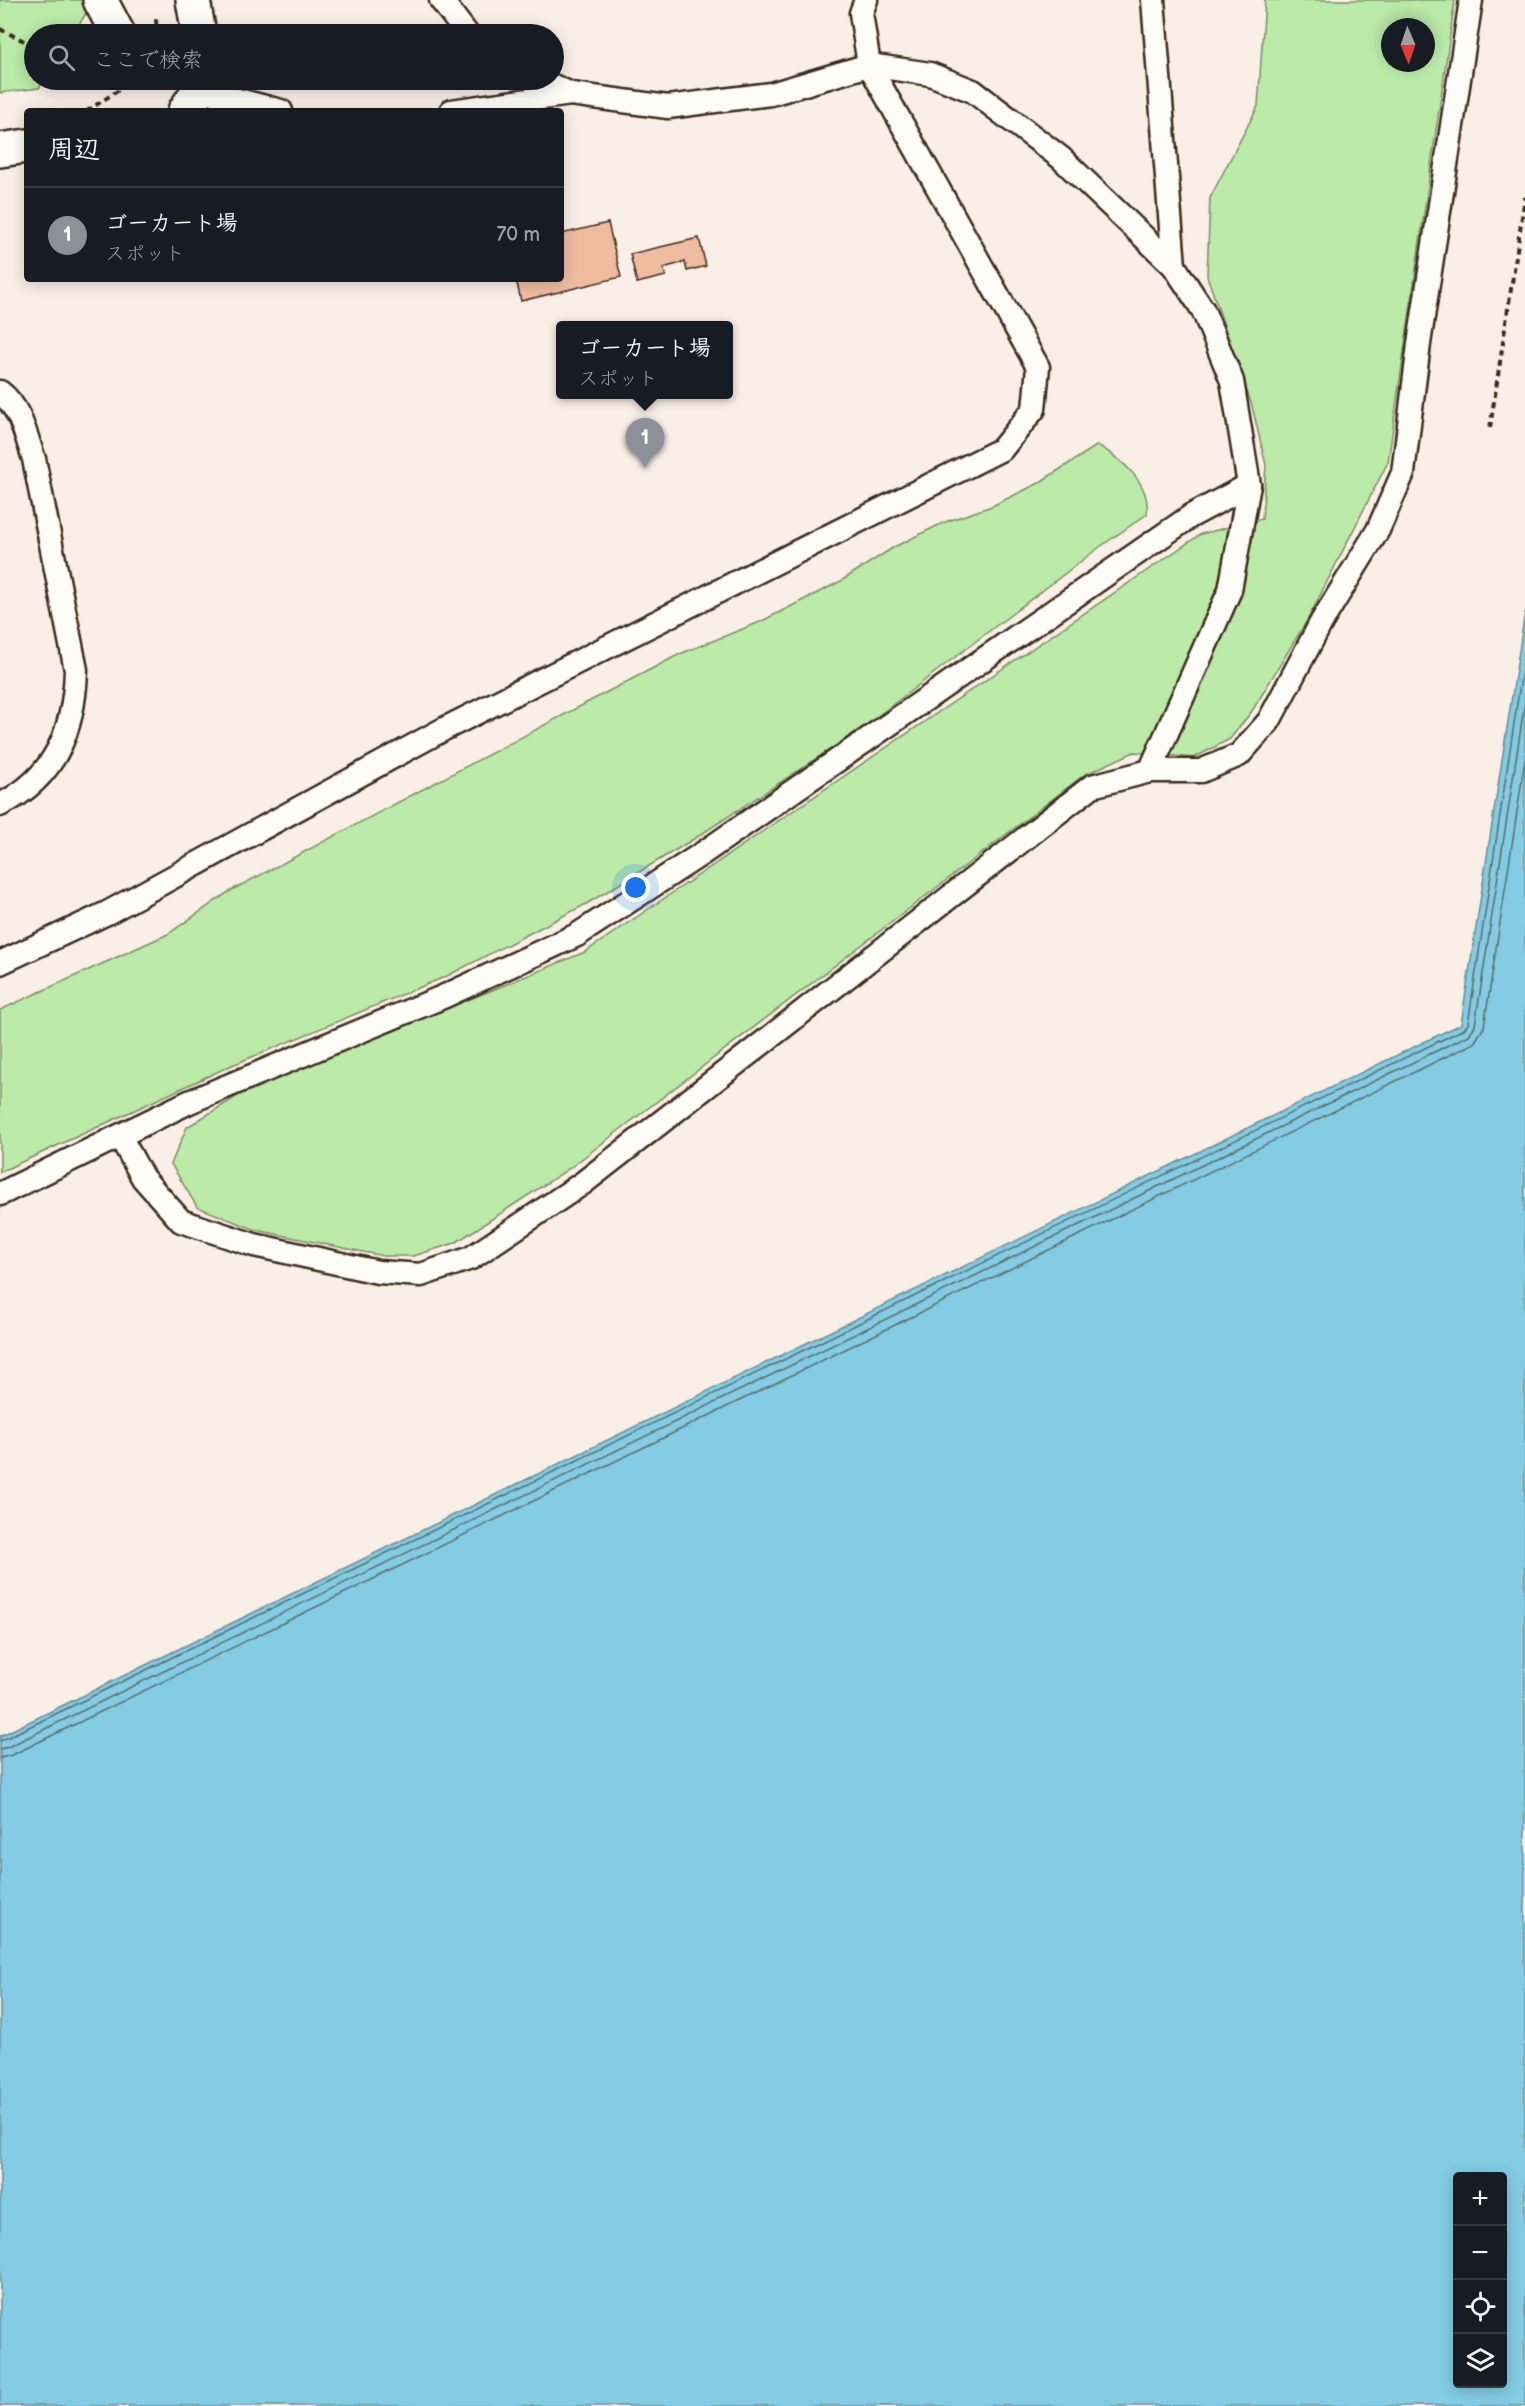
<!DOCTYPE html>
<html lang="ja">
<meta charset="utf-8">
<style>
:root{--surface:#171b24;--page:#242831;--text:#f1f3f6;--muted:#9ea1a6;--line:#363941;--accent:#8c9099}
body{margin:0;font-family:"Balsamiq Sans","Klee One",sans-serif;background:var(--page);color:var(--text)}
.controls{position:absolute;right:18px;bottom:18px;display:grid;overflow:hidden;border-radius:6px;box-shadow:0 3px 15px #0003}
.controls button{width:54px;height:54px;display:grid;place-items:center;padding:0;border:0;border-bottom:2px solid var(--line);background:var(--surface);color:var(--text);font:30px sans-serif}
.compass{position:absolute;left:1381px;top:18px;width:54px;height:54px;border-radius:50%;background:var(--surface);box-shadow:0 3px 15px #0003;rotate:178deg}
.you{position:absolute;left:636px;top:888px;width:21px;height:21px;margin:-15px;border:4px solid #fff;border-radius:50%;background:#1a73e8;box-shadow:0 0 0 9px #1a73e833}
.badge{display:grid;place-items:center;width:39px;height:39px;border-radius:50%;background:var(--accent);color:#fff;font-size:20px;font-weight:700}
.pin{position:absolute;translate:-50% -50px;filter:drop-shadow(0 2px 3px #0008)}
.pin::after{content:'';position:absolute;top:32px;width:21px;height:18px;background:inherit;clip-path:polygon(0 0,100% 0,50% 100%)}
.popup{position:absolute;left:556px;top:321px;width:177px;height:78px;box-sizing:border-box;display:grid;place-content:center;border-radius:6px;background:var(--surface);filter:drop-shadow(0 2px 4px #0005);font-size:20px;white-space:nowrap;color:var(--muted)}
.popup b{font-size:22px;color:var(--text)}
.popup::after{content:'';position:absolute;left:50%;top:100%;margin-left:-12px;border:12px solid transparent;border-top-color:var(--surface)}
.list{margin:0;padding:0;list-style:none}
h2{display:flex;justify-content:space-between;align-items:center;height:78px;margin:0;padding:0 24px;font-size:26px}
h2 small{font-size:20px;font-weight:400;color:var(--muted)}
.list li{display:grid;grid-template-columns:39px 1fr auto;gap:18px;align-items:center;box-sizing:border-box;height:96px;padding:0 24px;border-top:2px solid var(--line)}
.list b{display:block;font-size:22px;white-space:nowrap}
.list p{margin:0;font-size:20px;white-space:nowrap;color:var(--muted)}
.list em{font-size:20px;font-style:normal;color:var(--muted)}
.icon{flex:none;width:33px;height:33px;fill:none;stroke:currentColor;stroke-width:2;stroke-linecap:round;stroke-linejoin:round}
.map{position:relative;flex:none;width:1525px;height:2406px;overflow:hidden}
.search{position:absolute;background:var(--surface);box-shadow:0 3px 15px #0003;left:24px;top:24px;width:540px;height:66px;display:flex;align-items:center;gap:15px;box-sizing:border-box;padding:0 21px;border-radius:33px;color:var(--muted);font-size:22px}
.panel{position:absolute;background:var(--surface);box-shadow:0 3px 15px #0003;left:24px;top:108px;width:540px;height:174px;border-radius:6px}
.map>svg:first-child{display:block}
.green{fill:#bbeaa9;stroke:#7b8a64;stroke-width:1.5;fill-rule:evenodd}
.water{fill:#83cce3;stroke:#668b94;stroke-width:1.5;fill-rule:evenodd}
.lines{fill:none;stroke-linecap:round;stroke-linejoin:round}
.shore{stroke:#586b6d;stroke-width:1.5}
.building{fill:#efbca1;stroke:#3b2a1e;stroke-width:1.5}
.service-casing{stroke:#3b2a1e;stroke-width:27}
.pedestrian-casing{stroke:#3b2a1e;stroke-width:38}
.tertiary-casing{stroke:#3b2a1e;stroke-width:38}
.path{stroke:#3b2a1e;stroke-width:4;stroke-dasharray:6 4.5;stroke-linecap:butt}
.service{stroke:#fdfcf7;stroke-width:22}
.pedestrian{stroke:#fdfcf7;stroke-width:33}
.tertiary{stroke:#fdfcf7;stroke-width:33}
</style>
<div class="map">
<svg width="1525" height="2406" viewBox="0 0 1525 2406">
<rect width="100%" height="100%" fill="#faefe6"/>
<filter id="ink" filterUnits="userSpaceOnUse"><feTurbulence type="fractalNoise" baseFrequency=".0167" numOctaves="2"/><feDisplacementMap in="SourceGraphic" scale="12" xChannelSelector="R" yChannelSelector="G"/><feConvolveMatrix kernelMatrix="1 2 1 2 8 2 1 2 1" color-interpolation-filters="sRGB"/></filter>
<g filter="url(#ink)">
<g class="green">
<path d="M 0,0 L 90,0 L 92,4 L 73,34 L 34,34 L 34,80 L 44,80 L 39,88 L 0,93 Z"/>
<path d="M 1265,0 L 1455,0 L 1388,462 L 1309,617 L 1252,711 L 1230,739 L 1194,758 L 1134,752 L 1084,775 L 570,1168 L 455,1243 L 413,1256 L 383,1256 L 256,1230 L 197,1207 L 171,1164 L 187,1127 L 246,1091 L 585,952 L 1201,534 L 1262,519 L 1266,465 L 1252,406 L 1207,276 L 1210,198 L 1258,106 ZM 1390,27 L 1426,27 L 1426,63 L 1390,63 Z"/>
<path d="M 1098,445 C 1123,461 1151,483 1147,514 L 1097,549 L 858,731 L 697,837 L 588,903 L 447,976 L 230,1066 L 0,1172 L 0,1010 L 168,934 L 230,891 L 609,691 L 680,654 L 760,622 L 841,581 L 894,547 L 945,522 L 992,506 L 1037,484 Z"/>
</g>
<path class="water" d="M 1525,612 L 1525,2406 L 0,2406 L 0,1736 L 1461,1024 ZM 1458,2176 L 1502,2176 L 1502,2384 L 1458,2384 Z"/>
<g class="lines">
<g class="shore">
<path d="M 0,1741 L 1464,1029 L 1468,1024 L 1525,652"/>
<path d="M 0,1749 L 8,1747 L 1469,1035 L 1475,1025 L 1525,701"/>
<path d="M 0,1758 L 12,1755 L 1474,1043 L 1484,1027 L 1525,760"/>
</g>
</g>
<g class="building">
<path d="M 608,223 L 621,277 L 521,301 L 516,279 L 561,279 L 561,234 Z"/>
<path d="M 699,238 L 706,266 L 687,271 L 685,262 L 663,268 L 666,276 L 637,283 L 630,254 Z"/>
</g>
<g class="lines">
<g class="service-casing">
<g id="service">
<path d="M 441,0 L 467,34"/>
<path d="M 1153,0 L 1174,266"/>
<path d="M 540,80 L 571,94 L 668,107 L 771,94 L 869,65 L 930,74 L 973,91 L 1061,158 L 1174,266 L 1203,310 L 1232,381 L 1249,485 L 1230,590 L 1150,771"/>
<path d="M 199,90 L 281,111"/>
<path d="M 451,111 L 571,94"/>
<path d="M 0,392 C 20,407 26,436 34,459 L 76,670 C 74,730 56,777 0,805"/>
<path d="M 0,963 L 107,913 L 444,729 L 1002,449 L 1034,409 L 1038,367 L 869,65 L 861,13 L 866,0"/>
<path d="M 121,1138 L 143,1178 L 181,1221 L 254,1245 L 378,1272 L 421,1275 L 471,1258 L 583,1183 L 1092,786 L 1150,771 L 1201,771 L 1239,755 L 1269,721 L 1322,621 L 1378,530 L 1403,473 L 1419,344 L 1471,0"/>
<path d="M 0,1194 L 189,1102 L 445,996 L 577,935 L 703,853 L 1191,516 L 1249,485"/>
</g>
</g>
<g class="pedestrian-casing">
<path id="pedestrian" d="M 100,0 L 118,34"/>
</g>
<g class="tertiary-casing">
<g id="tertiary">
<path d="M 193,0 L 199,34"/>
<path d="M 185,111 L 199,90 L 200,80"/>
<path d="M 0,150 L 27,146"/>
</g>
</g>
<g class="path">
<path d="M 156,19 L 157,34"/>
<path d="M 0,29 L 34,46"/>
<path d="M 87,111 L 134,80"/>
<path d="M 1490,428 L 1525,197"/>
</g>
<use href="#service" class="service"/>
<use href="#pedestrian" class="pedestrian"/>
<use href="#tertiary" class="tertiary"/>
</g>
</g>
</svg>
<div class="controls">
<button>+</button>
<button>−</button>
<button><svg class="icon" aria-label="locate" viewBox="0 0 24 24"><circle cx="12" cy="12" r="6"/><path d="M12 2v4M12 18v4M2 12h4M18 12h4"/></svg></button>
<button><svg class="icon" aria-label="layers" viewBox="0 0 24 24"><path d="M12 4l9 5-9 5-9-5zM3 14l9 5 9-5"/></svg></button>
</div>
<svg class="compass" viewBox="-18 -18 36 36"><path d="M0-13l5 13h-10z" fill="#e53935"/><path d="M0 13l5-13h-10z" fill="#9ea1a6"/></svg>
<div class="you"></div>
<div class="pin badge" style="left:645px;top:468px">1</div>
<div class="popup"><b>ゴーカート場</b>スポット</div>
<div class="search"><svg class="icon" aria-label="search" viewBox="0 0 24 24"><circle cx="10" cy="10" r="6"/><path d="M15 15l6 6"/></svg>ここで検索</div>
<section class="panel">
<h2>周辺<small></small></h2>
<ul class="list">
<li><span class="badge">1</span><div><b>ゴーカート場</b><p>スポット</p></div><em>70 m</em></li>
</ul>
</section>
</div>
